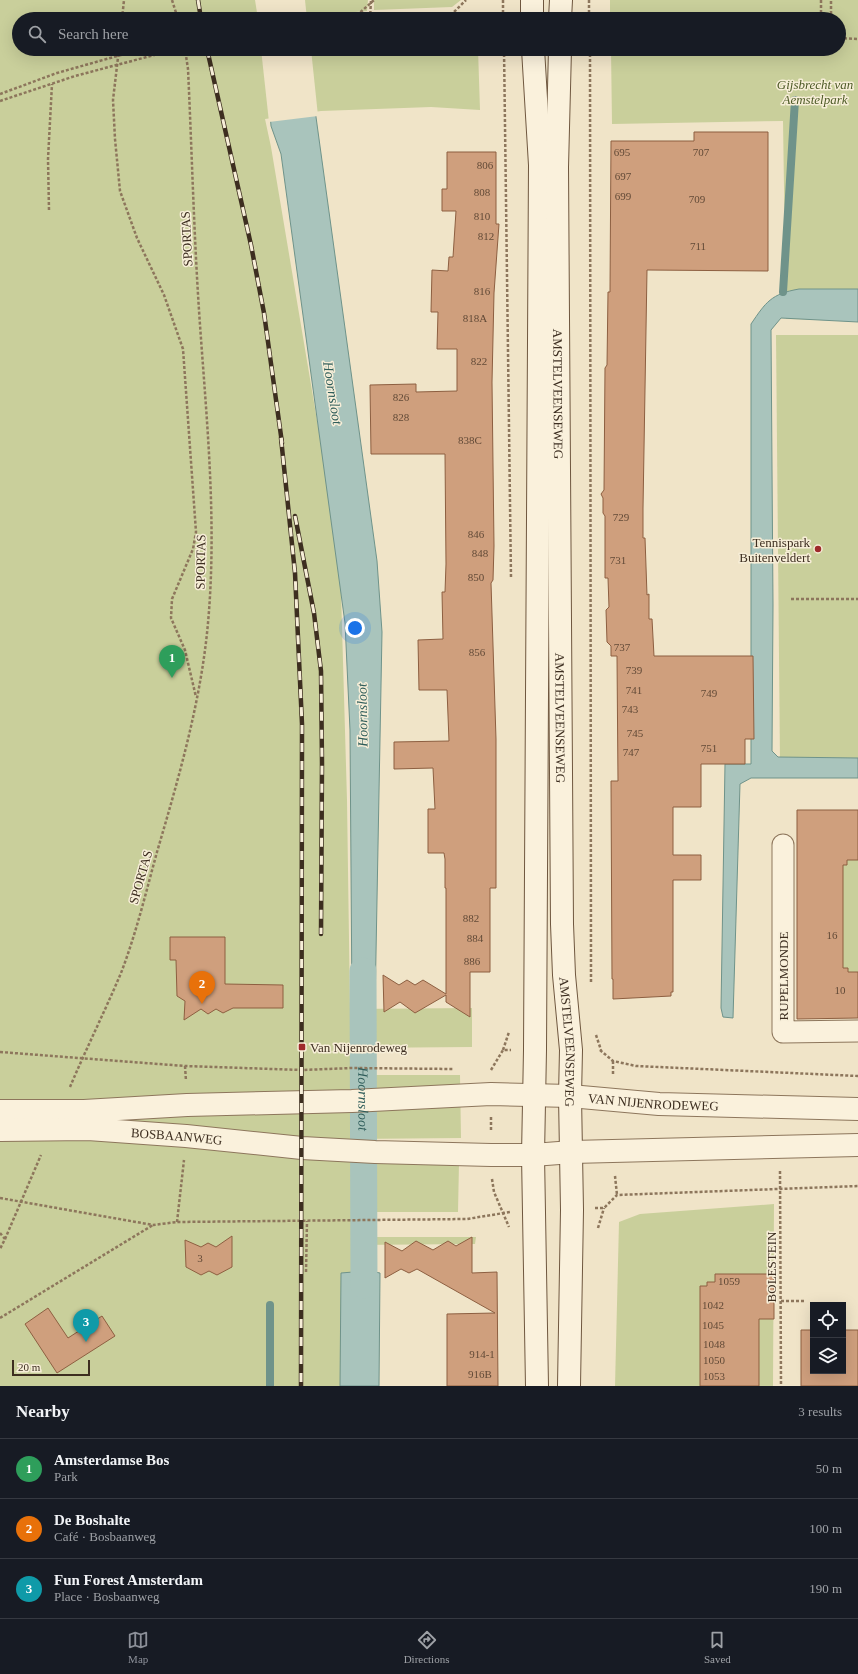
<!DOCTYPE html>
<meta charset="utf-8">
<style>
:root{--surface:#171b24;--page:#20242c;--text:#f1f3f6;--muted:#9ea1a6;--line:#363941;--accent:#8c9099}
body{margin:0;font-family:"Times New Roman",serif;background:var(--page);color:var(--text)}
.controls{position:absolute;right:12px;bottom:12px;display:grid;overflow:hidden;border-radius:0px;box-shadow:0 4px 16px #0002}
.controls button{width:36px;height:36px;display:grid;place-items:center;padding:0;border:0;border-bottom:1px solid var(--line);background:var(--surface);color:var(--text);font:20px sans-serif}
.scale{position:absolute;left:12px;bottom:10px;width:78px;box-sizing:border-box;padding-left:4px;border:2px solid #3d2e20;border-top:0;font-size:11px;line-height:14px;white-space:nowrap;color:#3d2e20;-webkit-text-stroke:3px #f7eed8;paint-order:stroke}
.you{position:absolute;left:355px;top:628px;width:14px;height:14px;margin:-10px;border:3px solid #fff;border-radius:50%;background:#1a73e8;box-shadow:0 0 0 6px #1a73e833}
.badge{display:grid;place-items:center;width:26px;height:26px;border-radius:50%;background:var(--accent);color:#fff;font-size:13px;font-weight:700}
.pin{position:absolute;translate:-50% -33px;filter:drop-shadow(0 1px 2px #0008)}
.pin::after{content:'';position:absolute;top:21px;width:14px;height:12px;background:inherit;clip-path:polygon(0 0,100% 0,50% 100%)}
.list{margin:0;padding:0;list-style:none}
h2{display:flex;justify-content:space-between;align-items:center;height:52px;margin:0;padding:0 16px;font-size:17px}
h2 small{font-size:13px;font-weight:400;color:var(--muted)}
.list li{display:grid;grid-template-columns:26px 1fr auto;gap:12px;align-items:center;box-sizing:border-box;height:60px;padding:0 16px;border-top:1px solid var(--line)}
.list b{display:block;font-size:15px;white-space:nowrap}
.list p{margin:0;font-size:13px;white-space:nowrap;color:var(--muted)}
.list em{font-size:13px;font-style:normal;color:var(--muted)}
.icon{flex:none;width:22px;height:22px;fill:none;stroke:currentColor;stroke-width:2;stroke-linecap:round;stroke-linejoin:round}
.map{position:relative;flex:none;width:858px;height:1386px;overflow:hidden}
.search{position:absolute;background:var(--surface);box-shadow:0 4px 16px #0002;left:12px;right:12px;top:12px;height:44px;display:flex;align-items:center;gap:10px;box-sizing:border-box;padding:0 14px;border-radius:22px;color:var(--muted);font-size:15px}
.sheet{height:232px;background:var(--surface)}
nav{display:flex;justify-content:space-around;align-items:center;box-sizing:border-box;height:56px;border-top:1px solid var(--line);background:var(--surface);font-size:11px;color:var(--muted)}
nav a{display:grid;justify-items:center;gap:2px}
nav .on{color:var(--accent)}
.map>svg:first-child{display:block}
.green{fill:#c9cf9b}
.water{fill:#a9c4bc;stroke:#6f938a}
.pier{fill:#f0e4c8}
.lines{fill:none;stroke-linecap:round;stroke-linejoin:round}
.stream{stroke:#6f938a;stroke-width:8}
.canal{stroke:#a9c4bc;stroke-width:27}
.building{fill:#cf9f7d;stroke:#8d5f41}
.minor-casing{stroke:#8d765c;stroke-width:23}
.tertiary-casing{stroke:#8d765c;stroke-width:24}
.secondary-casing{stroke:#6f573f;stroke-width:24}
.path{stroke:#8d765c;stroke-width:2.5;stroke-dasharray:3 2;stroke-linecap:butt}
.minor{stroke:#faf1dc;stroke-width:21}
.tertiary{stroke:#faf1dc;stroke-width:22}
.secondary{stroke:#faf1dc;stroke-width:22}
.rail-casing{stroke:#3d2e20;stroke-width:4.5}
.rail{stroke:#f7eed8;stroke-width:3;stroke-dasharray:9;stroke-linecap:butt}
.poi-dot{fill:#9e2a2b;stroke:#f7eed8;stroke-width:1.5}
.labels{text-anchor:middle;stroke-width:3;stroke-linejoin:round;paint-order:stroke}
.number-label{font-size:11px;fill:#624a37}
.park-label{font-size:13px;font-style:italic;fill:#4d5a26;stroke:#f7eed8}
.street-label{font-size:13px;fill:#3d2e20;stroke:#f7eed8}
.poi-label{font-size:13px;fill:#3d2e20;stroke:#f7eed8;text-anchor:end}
.water-label{font-size:14px;font-style:italic;fill:#2f5d5a;stroke:#f7eed8}
</style>
<div class="map">
<svg width="858" height="1386" viewBox="0 0 858 1386">
<rect width="100%" height="100%" fill="#f0e4c8"/>
<g class="green">
<path d="M 0,0 L 368,0 L 367,11 L 273,19 L 19,19 L 19,49 L 250,49 L 251,53 L 276,49 L 478,49 L 480,110 L 431,107 L 321,111 L 265,119 L 271,147 L 340,557 L 347,800 L 350,1009 L 472,1008 L 472,1047 L 351,1048 L 351,1075 L 460,1075 L 461,1138 L 352,1139 L 352,1161 L 459,1163 L 458,1212 L 353,1212 L 353,1237 L 476,1237 L 475,1244 L 353,1245 L 349,1386 L 0,1386 Z"/>
<path d="M 374,0 L 461,0 L 452,7 L 374,10 Z"/>
<path d="M 610,0 L 858,0 L 858,320 L 786,319 L 783,121 L 612,124 L 611,49 L 839,49 L 839,19 L 610,19 Z"/>
<path d="M 776,335 L 858,335 L 858,762 L 780,762 Z"/>
<path d="M 847,860 L 858,860 L 858,972 L 848,972 L 843,968 L 843,865 L 847,865 Z"/>
<path d="M 774,1204 L 773,1386 L 615,1386 L 619,1222 L 640,1214 Z"/>
</g>
<g class="water">
<path d="M 309,49 L 316,117 L 377,561 L 382,632 L 375,1007 L 352,1007 L 350,730 L 345,623 L 281,154 L 271,126 L 268,86 Z"/>
<path d="M 799,289 L 858,289 L 858,322 L 781,318 L 771,330 L 773,605 L 772,751 L 778,757 L 858,758 L 858,778 L 751,778 L 740,784 L 733,1018 L 723,1017 L 721,1008 L 725,764 L 751,764 L 751,324 C 766,302 771,294 799,289 Z"/>
<path d="M 353,1247 L 375,1247 L 375,1272 L 380,1273 L 379,1386 L 340,1386 L 341,1273 L 353,1272 Z"/>
</g>
<g class="pier">
<path d="M 255,0 L 305,0 L 307,19 L 258,19 Z"/>
<path d="M 261,49 L 311,49 L 318,116 L 269,122 Z"/>
</g>
<g class="lines">
<g class="stream">
<path d="M 783,292 L 795,100"/>
<path d="M 270,1305 L 270,1386"/>
</g>
<path class="canal" id="s1" d="M 363,971 L 364,1285"/>
</g>
<g class="building">
<path d="M 694,132 L 768,132 L 768,271 L 647,270 L 643,508 L 643,538 L 645,538 L 647,595 L 649,594 L 649,619 L 652,619 L 654,656 L 753,656 L 754,739 L 745,739 L 745,764 L 701,764 L 701,807 L 673,807 L 673,855 L 701,855 L 701,880 L 673,880 L 673,992 L 671,992 L 671,996 L 613,999 L 613,979 L 612,979 L 611,781 L 618,781 L 617,656 L 611,656 L 611,646 L 607,642 L 606,610 L 609,607 L 608,578 L 605,578 L 605,516 L 603,513 L 603,498 L 601,494 L 604,490 L 605,368 L 607,365 L 608,292 L 610,292 L 611,141 L 694,141 Z"/>
<path d="M 447,152 L 496,152 L 496,224 L 499,224 L 494,293 L 492,382 L 494,546 L 493,580 L 491,583 L 496,739 L 496,888 L 490,888 L 490,972 L 470,972 L 470,1017 L 446,1002 L 446,995 L 415,1013 L 400,1002 L 384,1012 L 383,975 L 399,985 L 407,980 L 415,985 L 423,980 L 446,994 L 446,888 L 445,888 L 445,859 L 444,853 L 428,853 L 428,809 L 435,809 L 433,768 L 394,769 L 394,742 L 449,741 L 447,690 L 419,690 L 418,640 L 443,639 L 442,592 L 445,592 L 446,564 L 445,454 L 371,454 L 370,385 L 416,384 L 416,392 L 457,391 L 457,349 L 437,349 L 438,312 L 431,312 L 432,270 L 448,271 L 449,257 L 453,257 L 456,211 L 442,211 L 442,189 L 447,189 Z"/>
<path d="M 797,810 L 858,810 L 858,860 L 847,860 L 847,865 L 843,865 L 843,968 L 848,968 L 848,972 L 858,972 L 858,1018 L 797,1019 Z"/>
<path d="M 170,937 L 225,937 L 225,984 L 283,985 L 283,1008 L 233,1008 L 223,1013 L 216,1009 L 208,1014 L 201,1009 L 184,1020 L 185,1001 L 177,996 L 176,960 L 170,960 Z"/>
<path d="M 232,1236 L 232,1267 L 217,1275 L 209,1271 L 201,1275 L 186,1267 L 185,1240 L 201,1247 L 208,1243 L 216,1247 Z"/>
<path d="M 472,1237 L 472,1273 L 497,1272 L 498,1386 L 447,1386 L 447,1314 L 495,1313 L 417,1269 L 409,1273 L 401,1269 L 385,1278 L 385,1242 L 402,1251 L 416,1241 L 433,1250 L 448,1241 L 456,1246 Z"/>
<path d="M 715,1274 L 774,1274 L 774,1319 L 759,1319 L 759,1386 L 700,1386 L 700,1286 L 707,1286 L 707,1282 L 715,1282 Z"/>
<path d="M 48,1308 L 68,1338 L 102,1316 L 115,1336 L 57,1373 L 25,1324 Z"/>
<path d="M 801,1330 L 813,1330 L 813,1371 L 843,1371 L 843,1330 L 858,1330 L 858,1386 L 801,1386 Z"/>
</g>
<g class="lines">
<g class="minor-casing">
<path id="minor" d="M 783,845 L 783,1032 L 858,1031"/>
</g>
<g class="tertiary-casing">
<g id="tertiary">
<path id="s2" d="M 0,1111 L 84,1111 L 187,1105 L 352,1101 L 491,1094 L 570,1096 L 659,1104 L 858,1109"/>
<path id="s3" d="M 0,1130 L 88,1129 L 186,1136 L 302,1148 L 375,1152 L 491,1155 L 533,1155 L 572,1152 L 858,1145"/>
</g>
</g>
<g class="secondary-casing">
<g id="secondary">
<path d="M 532,0 L 532,19"/>
<path d="M 560,19 L 561,0"/>
<path d="M 533,49 L 540,165 L 535,1050 L 533,1155 L 537,1386"/>
<path id="s4" d="M 560,49 L 557,167 L 562,924 L 564,975 L 571,1050 L 570,1096 L 572,1210 L 569,1386"/>
</g>
</g>
<g class="path">
<path d="M 172,0 L 178,19"/>
<path d="M 503,0 L 503,19"/>
<path d="M 589,0 L 589,19"/>
<path d="M 821,0 L 821,19"/>
<path d="M 122,19 L 124,0"/>
<path d="M 353,19 L 374,0"/>
<path d="M 370,19 L 371,0"/>
<path d="M 447,19 L 466,0"/>
<path d="M 831,19 L 831,0"/>
<path d="M 839,38 L 858,39"/>
<path d="M 119,49 L 113,100 L 115,139 L 120,191 L 137,238 L 164,295 L 183,349 L 196,532 L 193,549 L 172,599 L 171,618 L 185,650 L 196,697"/>
<path d="M 504,49 L 511,578"/>
<path d="M 590,49 L 591,983"/>
<path d="M 0,94 L 57,73 L 142,49"/>
<path d="M 0,101 L 75,76 L 177,49"/>
<path d="M 49,210 L 48,159 L 52,84"/>
<path d="M 791,599 L 858,599"/>
<path d="M 596,1035 L 601,1050"/>
<path d="M 503,1050 L 509,1032"/>
<path d="M 600,1050 L 613,1061 L 636,1066 L 858,1076"/>
<path d="M 0,1052 L 185,1066 L 302,1070 L 352,1068 L 453,1069"/>
<path d="M 613,1061 L 613,1075"/>
<path d="M 185,1066 L 186,1081"/>
<path d="M 491,1070 L 503,1050 L 511,1050"/>
<path d="M 70,1087 C 86,1049 105,1011 121,973 C 136,934 146,892 157,852 C 179,777 201,701 208,623 C 217,523 207,424 200,325 C 194,240 192,154 188,69 L 185,49"/>
<path d="M 491,1130 L 491,1117"/>
<path d="M 780,1171 L 781,1386"/>
<path d="M 615,1176 L 617,1195"/>
<path d="M 492,1179 L 494,1192 L 509,1227"/>
<path d="M 0,1198 L 153,1225 L 177,1222 L 467,1219 L 510,1212"/>
<path d="M 595,1208 L 604,1208 L 617,1195 L 858,1186"/>
<path d="M 177,1222 L 184,1160"/>
<path d="M 598,1228 L 604,1208"/>
<path d="M 0,1233 L 5,1239 L 0,1249"/>
<path d="M 5,1239 L 41,1155"/>
<path d="M 306,1272 L 307,1221"/>
<path d="M 781,1301 L 804,1301"/>
<path d="M 0,1318 L 153,1225"/>
</g>
<use href="#minor" class="minor"/>
<use href="#tertiary" class="tertiary"/>
<use href="#secondary" class="secondary"/>
<g class="rail-casing">
<g id="rail">
<path d="M 198,0 L 201,19"/>
<path d="M 207,49 L 251,245 L 264,313 L 282,443"/>
<path d="M 281,438 L 295,573 L 302,724 L 301,1386"/>
<path d="M 295,516 L 314,613 L 321,671 L 322,763 L 321,934"/>
</g>
</g>
<use href="#rail" class="rail"/>
</g>
<g class="poi-dot">
<circle cx="818" cy="549" r="4"/>
<rect x="298" y="1043" width="8" height="8" rx="2"/>
</g>
<g class="labels">
<g class="number-label">
<text x="622" y="156">695</text>
<text x="701" y="156">707</text>
<text x="485" y="169">806</text>
<text x="623" y="180">697</text>
<text x="482" y="196">808</text>
<text x="623" y="200">699</text>
<text x="697" y="203">709</text>
<text x="482" y="220">810</text>
<text x="486" y="240">812</text>
<text x="698" y="250">711</text>
<text x="482" y="295">816</text>
<text x="475" y="322">818A</text>
<text x="479" y="365">822</text>
<text x="401" y="401">826</text>
<text x="401" y="421">828</text>
<text x="470" y="444">838C</text>
<text x="621" y="521">729</text>
<text x="476" y="538">846</text>
<text x="480" y="557">848</text>
<text x="618" y="564">731</text>
<text x="476" y="581">850</text>
<text x="622" y="651">737</text>
<text x="477" y="656">856</text>
<text x="634" y="674">739</text>
<text x="634" y="694">741</text>
<text x="709" y="697">749</text>
<text x="630" y="713">743</text>
<text x="635" y="737">745</text>
<text x="709" y="752">751</text>
<text x="631" y="756">747</text>
<text x="471" y="922">882</text>
<text x="832" y="939">16</text>
<text x="475" y="942">884</text>
<text x="472" y="965">886</text>
<text x="840" y="994">10</text>
<text x="200" y="1262">3</text>
<text x="729" y="1285">1059</text>
<text x="713" y="1309">1042</text>
<text x="713" y="1329">1045</text>
<text x="714" y="1348">1048</text>
<text x="482" y="1358">914-1</text>
<text x="714" y="1364">1050</text>
<text x="480" y="1378">916B</text>
<text x="714" y="1380">1053</text>
</g>
<g class="park-label">
<text x="815" y="89">Gijsbrecht van<tspan x="815" dy="15">Aemstelpark</tspan></text>
</g>
<g class="street-label">
<text transform="translate(186 239) rotate(-93)" y="5">SPORTAS</text>
<text dy="5" stroke="none"><textPath href="#s4" startOffset="345">AMSTELVEENSEWEG</textPath></text>
<text transform="translate(200 562) rotate(-89)" y="5">SPORTAS</text>
<text dy="5" stroke="none"><textPath href="#s4" startOffset="669">AMSTELVEENSEWEG</textPath></text>
<text transform="translate(140 877) rotate(-74)" y="5">SPORTAS</text>
<text transform="translate(783 976) rotate(-90)" y="5">RUPELMONDE</text>
<text dy="5" stroke="none"><textPath href="#s4" startOffset="993">AMSTELVEENSEWEG</textPath></text>
<text dy="5" stroke="none"><textPath href="#s2" startOffset="654">VAN NIJENRODEWEG</textPath></text>
<text dy="5" stroke="none"><textPath href="#s3" startOffset="177">BOSBAANWEG</textPath></text>
<text transform="translate(771 1267) rotate(-90)" y="5">BOLESTEIN</text>
</g>
<g class="poi-label">
<text x="810" y="547">Tennispark<tspan x="810" dy="15">Buitenveldert</tspan></text>
<text x="310" y="1052" text-anchor="start">Van Nijenrodeweg</text>
</g>
<g class="water-label">
<text transform="translate(333 393) rotate(81)" y="5">Hoornsloot</text>
<text transform="translate(362 715) rotate(-91)" y="5">Hoornsloot</text>
<text dy="5" stroke="none"><textPath href="#s1" startOffset="128">Hoornsloot</textPath></text>
</g>
</g>
</svg>
<div class="controls">
<button><svg class="icon" aria-label="locate" viewBox="0 0 24 24"><circle cx="12" cy="12" r="6"/><path d="M12 2v4M12 18v4M2 12h4M18 12h4"/></svg></button>
<button><svg class="icon" aria-label="layers" viewBox="0 0 24 24"><path d="M12 4l9 5-9 5-9-5zM3 14l9 5 9-5"/></svg></button>
</div>
<div class="scale">20 m</div>
<div class="you"></div>
<div class="pin badge" style="left:172px;top:678px;background:#2e9e5b">1</div>
<div class="pin badge" style="left:202px;top:1004px;background:#e8710a">2</div>
<div class="pin badge" style="left:86px;top:1342px;background:#0f9aa8">3</div>
<div class="search"><svg class="icon" aria-label="search" viewBox="0 0 24 24"><circle cx="10" cy="10" r="6"/><path d="M15 15l6 6"/></svg>Search here</div>
</div>
<section class="sheet">
<h2>Nearby<small>3 results</small></h2>
<ul class="list">
<li><span class="badge" style="background:#2e9e5b">1</span><div><b>Amsterdamse Bos</b><p>Park</p></div><em>50 m</em></li>
<li><span class="badge" style="background:#e8710a">2</span><div><b>De Boshalte</b><p>Café · Bosbaanweg</p></div><em>100 m</em></li>
<li><span class="badge" style="background:#0f9aa8">3</span><div><b>Fun Forest Amsterdam</b><p>Place · Bosbaanweg</p></div><em>190 m</em></li>
</ul>
</section>
<nav>
<a class="on"><svg class="icon" aria-label="map" viewBox="0 0 24 24"><path d="M3 6l6-2 6 2 6-2v14l-6 2-6-2-6 2zM9 4v14M15 6v14"/></svg>Map</a>
<a><svg class="icon" aria-label="directions" viewBox="0 0 24 24"><path d="M12 3l9 9-9 9-9-9zM9 14v-3h6M13 9l2 2-2 2"/></svg>Directions</a>
<a><svg class="icon" aria-label="saved" viewBox="0 0 24 24"><path d="M7 4h10v16l-5-4-5 4z"/></svg>Saved</a>
</nav>
